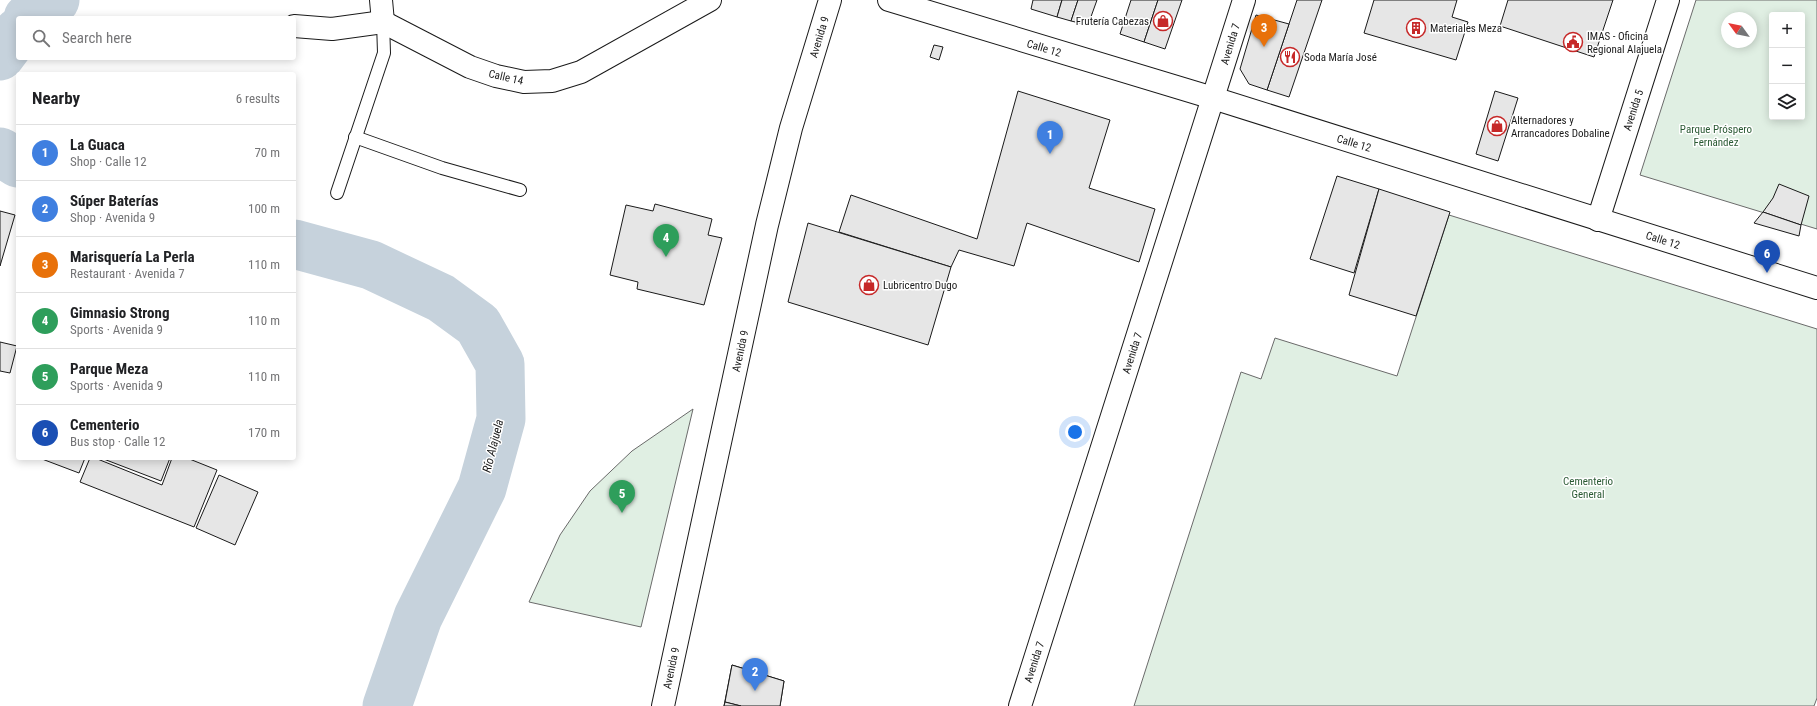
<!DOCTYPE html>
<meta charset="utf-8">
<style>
:root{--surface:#fff;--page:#f6f6f6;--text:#202124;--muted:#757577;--line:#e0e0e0;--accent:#0b8043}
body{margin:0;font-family:"Roboto Condensed",sans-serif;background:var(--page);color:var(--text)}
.controls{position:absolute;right:12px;top:12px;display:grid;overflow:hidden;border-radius:4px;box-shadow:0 2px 10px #0003}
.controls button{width:36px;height:36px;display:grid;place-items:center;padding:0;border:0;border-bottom:1px solid var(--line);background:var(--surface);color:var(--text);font:20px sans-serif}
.compass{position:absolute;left:1721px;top:12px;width:36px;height:36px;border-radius:50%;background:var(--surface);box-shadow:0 2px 10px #0003;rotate:303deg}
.you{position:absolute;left:1075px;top:432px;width:14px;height:14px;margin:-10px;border:3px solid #fff;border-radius:50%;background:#1a73e8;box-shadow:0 0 0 6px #1a73e833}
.badge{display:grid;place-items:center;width:26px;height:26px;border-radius:50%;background:var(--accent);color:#fff;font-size:13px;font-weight:700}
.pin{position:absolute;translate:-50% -33px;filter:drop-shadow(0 1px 2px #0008)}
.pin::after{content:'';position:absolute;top:21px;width:14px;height:12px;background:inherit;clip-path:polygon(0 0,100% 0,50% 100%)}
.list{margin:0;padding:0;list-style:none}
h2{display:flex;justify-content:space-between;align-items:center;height:52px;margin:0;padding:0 16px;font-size:17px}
h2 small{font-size:13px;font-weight:400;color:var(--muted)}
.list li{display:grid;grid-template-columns:26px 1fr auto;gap:12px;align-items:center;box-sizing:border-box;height:56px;padding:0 16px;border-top:1px solid var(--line)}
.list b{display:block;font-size:15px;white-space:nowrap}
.list p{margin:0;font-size:13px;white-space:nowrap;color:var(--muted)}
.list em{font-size:13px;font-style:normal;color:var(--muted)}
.icon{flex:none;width:22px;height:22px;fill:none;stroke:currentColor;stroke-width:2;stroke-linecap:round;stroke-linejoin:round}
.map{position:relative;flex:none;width:1817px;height:706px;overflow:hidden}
.search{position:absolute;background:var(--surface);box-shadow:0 2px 10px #0003;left:16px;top:16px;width:280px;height:44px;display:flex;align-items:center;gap:10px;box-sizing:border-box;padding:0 14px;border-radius:4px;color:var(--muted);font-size:15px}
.panel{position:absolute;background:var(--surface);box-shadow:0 2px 10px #0003;left:16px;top:72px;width:280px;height:388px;border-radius:4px}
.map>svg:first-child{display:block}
.green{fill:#e0efe3;stroke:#6a6a6a;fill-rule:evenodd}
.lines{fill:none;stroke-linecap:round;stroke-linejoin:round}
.river{stroke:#c6d2dc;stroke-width:49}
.building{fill:#e6e6e6;stroke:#1a1a1a}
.service-casing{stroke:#1a1a1a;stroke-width:14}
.minor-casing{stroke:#1a1a1a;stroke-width:24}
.tertiary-casing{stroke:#1a1a1a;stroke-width:24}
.primary-casing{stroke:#1a1a1a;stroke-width:24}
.service{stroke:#fff;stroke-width:12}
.minor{stroke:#fff;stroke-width:22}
.tertiary{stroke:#fff;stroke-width:22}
.primary{stroke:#fff;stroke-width:22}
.labels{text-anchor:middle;stroke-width:3;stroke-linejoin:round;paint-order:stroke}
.poi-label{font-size:11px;fill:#1a1a1a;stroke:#fff;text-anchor:start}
.street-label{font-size:11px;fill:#1a1a1a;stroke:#fff}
.park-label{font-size:11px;fill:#2b5a34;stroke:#fff}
.water-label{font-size:12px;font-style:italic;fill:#1a1a1a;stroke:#fff}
</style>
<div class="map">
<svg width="1817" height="706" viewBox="0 0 1817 706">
<rect width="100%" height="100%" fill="#fff"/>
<g class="green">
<path d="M 1696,0 L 1817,0 L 1817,229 L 1640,175 ZM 1772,15 L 1802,15 L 1802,117 L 1772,117 ZM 1727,18 L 1751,18 L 1751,42 L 1727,42 Z"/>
<path d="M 1449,215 L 1817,329 L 1817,698 L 1814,706 L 1134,706 L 1241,372 L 1261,379 L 1275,338 L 1397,376 Z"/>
<path d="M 693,409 L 641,627 L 529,602 L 560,535 L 590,491 L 632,451 Z"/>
</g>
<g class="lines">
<g class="river">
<path d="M 28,18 L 55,0"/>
<path d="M 0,56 L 18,32"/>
<path d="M 0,152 L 18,163"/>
<path d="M 294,244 L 371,265 L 441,298 L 478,325 L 500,364 L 501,419 L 482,488 L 418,617 L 387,706"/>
</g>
</g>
<g class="building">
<path d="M 1033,0 L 1062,0 L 1057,17 L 1031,9 Z"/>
<path d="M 1062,0 L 1078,0 L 1071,21 L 1057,17 Z"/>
<path d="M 1078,0 L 1097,0 L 1088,25 L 1071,21 Z"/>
<path d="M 1131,0 L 1158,0 L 1144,42 L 1120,34 Z"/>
<path d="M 1158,0 L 1182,0 L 1165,49 L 1144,42 Z"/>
<path d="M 1297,0 L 1322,0 L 1289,97 L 1267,90 Z"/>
<path d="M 1374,0 L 1457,0 L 1452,17 L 1468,22 L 1456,60 L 1364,33 Z"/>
<path d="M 1508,0 L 1613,0 L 1594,57 L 1500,26 Z"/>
<path d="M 1256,15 L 1289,24 L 1267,90 L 1249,84 L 1240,69 Z"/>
<path d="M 934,45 L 943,47 L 939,60 L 930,57 Z"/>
<path d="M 1018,91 L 1110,120 L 1089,188 L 1155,209 L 1139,262 L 1027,223 L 1014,266 L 959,250 L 951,267 L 839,232 L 851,195 L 977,239 Z"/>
<path d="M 1495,91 L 1518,98 L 1498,161 L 1476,154 Z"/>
<path d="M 1337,176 L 1379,189 L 1354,273 L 1310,259 Z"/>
<path d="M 1779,184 L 1809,196 L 1801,225 L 1763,212 L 1773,198 Z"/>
<path d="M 1379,189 L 1450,212 L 1416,316 L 1349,295 Z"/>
<path d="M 655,204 L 712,219 L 708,235 L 722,238 L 704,305 L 637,289 L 638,282 L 610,275 L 626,205 L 653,211 Z"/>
<path d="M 0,211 L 15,215 L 0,266 Z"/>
<path d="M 1763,212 L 1801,225 L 1799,236 L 1754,223 Z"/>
<path d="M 808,223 L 951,267 L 928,345 L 788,302 Z"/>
<path d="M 0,342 L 17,346 L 10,373 L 0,371 Z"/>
<path d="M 42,458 L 85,458 L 79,473 L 42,459 Z"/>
<path d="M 90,458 L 95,458 L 162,485 L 172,458 L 187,458 L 217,470 L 194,527 L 80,482 Z"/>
<path d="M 101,458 L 170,458 L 161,481 Z"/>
<path d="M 219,475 L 258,492 L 235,545 L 196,528 Z"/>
<path d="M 732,665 L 784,681 L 780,706 L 724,706 Z"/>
<path d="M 732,665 L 784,681 L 780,706 L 741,706 L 725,702 Z"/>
<path d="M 725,702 L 741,706 L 724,706 Z"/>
</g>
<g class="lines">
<g class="service-casing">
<g id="service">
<path d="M 355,137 L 442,168 L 520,190"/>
<path d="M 337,193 L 384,53 L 383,22"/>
</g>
</g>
<g class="minor-casing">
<g id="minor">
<path d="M 381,0 L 383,22"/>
<path d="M 294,26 L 332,29 L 383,22 L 470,67 L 496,76 L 524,82 L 552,81 L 581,72 L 710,0"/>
<path d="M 1020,706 L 1244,0"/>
</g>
</g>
<g class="tertiary-casing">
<g id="tertiary">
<path d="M 1598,220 L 1668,0"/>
<path d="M 663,706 L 767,225 L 791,128 L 830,0"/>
</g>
</g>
<g class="primary-casing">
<path id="primary" d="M 889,0 L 1213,98 L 1817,288"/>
</g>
<use href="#service" class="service"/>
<use href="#minor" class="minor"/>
<use href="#tertiary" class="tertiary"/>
<use href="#primary" class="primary"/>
</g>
<defs>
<g id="shop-ring" transform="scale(1)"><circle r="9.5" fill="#fff" stroke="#c62828" stroke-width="1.5"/><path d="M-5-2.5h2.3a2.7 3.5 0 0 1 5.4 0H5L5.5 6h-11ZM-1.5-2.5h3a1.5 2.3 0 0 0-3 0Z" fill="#c62828"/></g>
<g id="building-ring" transform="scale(1)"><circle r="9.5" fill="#fff" stroke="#c62828" stroke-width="1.5"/><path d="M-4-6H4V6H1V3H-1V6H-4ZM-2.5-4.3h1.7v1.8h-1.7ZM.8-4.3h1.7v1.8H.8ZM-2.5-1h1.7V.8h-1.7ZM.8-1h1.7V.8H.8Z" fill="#c62828"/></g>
<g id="civic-ring" transform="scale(1)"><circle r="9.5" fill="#fff" stroke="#c62828" stroke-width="1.5"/><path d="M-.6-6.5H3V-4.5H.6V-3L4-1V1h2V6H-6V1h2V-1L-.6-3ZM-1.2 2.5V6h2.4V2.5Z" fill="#c62828"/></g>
<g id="restaurant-ring" transform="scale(1)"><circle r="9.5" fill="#fff" stroke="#c62828" stroke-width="1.5"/><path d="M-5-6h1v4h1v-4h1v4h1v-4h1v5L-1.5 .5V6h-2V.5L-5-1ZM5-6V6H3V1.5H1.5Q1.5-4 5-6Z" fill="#c62828"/></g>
</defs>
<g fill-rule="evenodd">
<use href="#shop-ring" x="1163" y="21"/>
<use href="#building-ring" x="1416" y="28"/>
<use href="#civic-ring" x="1573" y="42"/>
<use href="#restaurant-ring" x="1290" y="57"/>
<use href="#shop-ring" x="1497" y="126"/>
<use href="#shop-ring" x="869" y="285"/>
</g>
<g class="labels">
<g class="poi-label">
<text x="1149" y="25" text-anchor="end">Frutería Cabezas</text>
<text x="1430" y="32">Materiales Meza</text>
<text x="1587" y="40">IMAS - Oficina<tspan x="1587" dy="13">Regional Alajuela</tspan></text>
<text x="1304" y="61">Soda María José</text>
<text x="1511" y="124">Alternadores y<tspan x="1511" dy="13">Arrancadores Dobaline</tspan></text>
<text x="883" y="289">Lubricentro Dugo</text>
</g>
<g class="street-label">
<text transform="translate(819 37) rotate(-73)" y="4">Avenida 9</text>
<text transform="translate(1230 44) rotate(-73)" y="4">Avenida 7</text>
<text transform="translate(1044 48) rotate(17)" y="4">Calle 12</text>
<text transform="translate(506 77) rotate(13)" y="4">Calle 14</text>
<text transform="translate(1633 110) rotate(-72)" y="4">Avenida 5</text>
<text transform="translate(1354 143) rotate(17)" y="4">Calle 12</text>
<text transform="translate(1663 240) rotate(18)" y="4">Calle 12</text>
<text transform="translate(740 351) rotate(-78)" y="4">Avenida 9</text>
<text transform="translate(1132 353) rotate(-72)" y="4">Avenida 7</text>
<text transform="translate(1034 662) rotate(-72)" y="4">Avenida 7</text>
<text transform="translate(671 668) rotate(-78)" y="4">Avenida 9</text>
</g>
<g class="park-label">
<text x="1716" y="133">Parque Próspero<tspan x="1716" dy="13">Fernández</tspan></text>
<text x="1588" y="485">Cementerio<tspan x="1588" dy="13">General</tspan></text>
</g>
<g class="water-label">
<text transform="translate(493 446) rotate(-76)" y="4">Río Alajuela</text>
</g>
</g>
</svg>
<div class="controls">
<button>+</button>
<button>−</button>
<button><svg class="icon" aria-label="layers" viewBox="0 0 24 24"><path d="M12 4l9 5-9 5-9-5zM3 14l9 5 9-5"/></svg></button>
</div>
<svg class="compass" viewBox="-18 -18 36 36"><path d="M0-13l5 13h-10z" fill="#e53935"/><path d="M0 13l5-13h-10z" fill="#757577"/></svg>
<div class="you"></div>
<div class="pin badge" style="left:1050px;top:154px;background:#3f7fe0">1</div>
<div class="pin badge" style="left:755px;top:691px;background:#3f7fe0">2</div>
<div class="pin badge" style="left:1264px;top:47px;background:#e8710a">3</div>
<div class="pin badge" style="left:666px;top:257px;background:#2e9e5b">4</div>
<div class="pin badge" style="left:622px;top:513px;background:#2e9e5b">5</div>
<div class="pin badge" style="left:1767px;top:273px;background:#1a4fb4">6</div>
<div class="search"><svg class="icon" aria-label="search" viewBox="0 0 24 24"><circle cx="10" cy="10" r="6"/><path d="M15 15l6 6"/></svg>Search here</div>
<section class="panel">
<h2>Nearby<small>6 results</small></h2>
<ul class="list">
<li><span class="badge" style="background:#3f7fe0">1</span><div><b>La Guaca</b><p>Shop · Calle 12</p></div><em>70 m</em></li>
<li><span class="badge" style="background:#3f7fe0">2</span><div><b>Súper Baterías</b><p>Shop · Avenida 9</p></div><em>100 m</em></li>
<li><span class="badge" style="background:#e8710a">3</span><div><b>Marisquería La Perla</b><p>Restaurant · Avenida 7</p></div><em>110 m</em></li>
<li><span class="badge" style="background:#2e9e5b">4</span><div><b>Gimnasio Strong</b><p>Sports · Avenida 9</p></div><em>110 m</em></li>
<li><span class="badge" style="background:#2e9e5b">5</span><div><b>Parque Meza</b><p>Sports · Avenida 9</p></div><em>110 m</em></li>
<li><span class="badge" style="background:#1a4fb4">6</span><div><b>Cementerio</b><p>Bus stop · Calle 12</p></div><em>170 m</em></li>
</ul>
</section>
</div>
